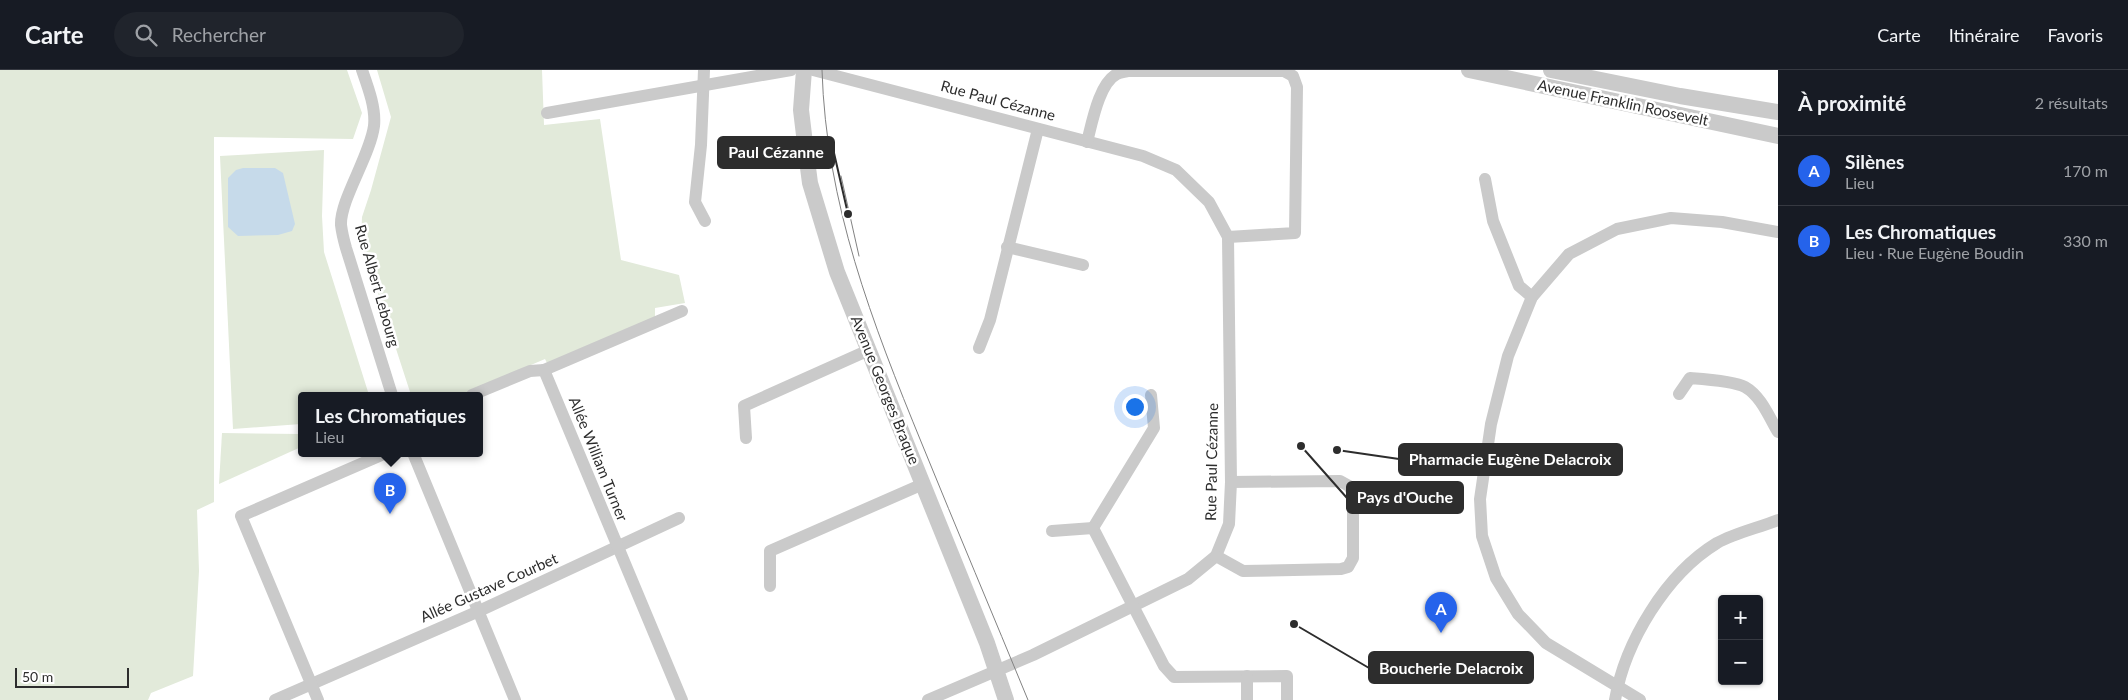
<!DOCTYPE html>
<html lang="fr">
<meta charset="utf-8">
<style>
:root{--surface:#171b24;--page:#20242c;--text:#f1f3f6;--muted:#9ea1a6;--line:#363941;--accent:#2563eb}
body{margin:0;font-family:Lato,sans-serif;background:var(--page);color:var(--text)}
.controls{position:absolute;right:15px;bottom:15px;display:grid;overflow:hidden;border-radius:5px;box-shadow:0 1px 4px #0004}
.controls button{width:45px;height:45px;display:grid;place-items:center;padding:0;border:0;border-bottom:1px solid var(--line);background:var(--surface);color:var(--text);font:25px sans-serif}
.scale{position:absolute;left:15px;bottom:12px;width:114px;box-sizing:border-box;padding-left:5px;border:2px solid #2d2d2d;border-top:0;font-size:14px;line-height:18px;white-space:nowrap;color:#2d2d2d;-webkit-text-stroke:4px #fff;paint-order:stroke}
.you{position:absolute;left:1134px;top:336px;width:18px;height:18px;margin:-12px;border:4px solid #fff;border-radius:50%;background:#1a73e8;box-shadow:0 0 0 8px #1a73e833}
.badge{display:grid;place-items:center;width:32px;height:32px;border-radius:50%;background:var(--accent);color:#fff;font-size:16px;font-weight:700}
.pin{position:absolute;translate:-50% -41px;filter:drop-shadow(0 1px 2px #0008)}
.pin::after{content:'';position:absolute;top:26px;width:18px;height:15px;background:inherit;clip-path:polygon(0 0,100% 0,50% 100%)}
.popup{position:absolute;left:298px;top:322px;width:185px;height:65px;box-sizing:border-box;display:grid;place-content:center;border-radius:5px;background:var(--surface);filter:drop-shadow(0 1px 4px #0005);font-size:16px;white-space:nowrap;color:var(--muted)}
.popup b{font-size:19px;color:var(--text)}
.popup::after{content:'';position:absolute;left:50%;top:100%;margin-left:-10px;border:10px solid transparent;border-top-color:var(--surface)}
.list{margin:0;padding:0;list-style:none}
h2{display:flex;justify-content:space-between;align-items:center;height:65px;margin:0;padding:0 20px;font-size:21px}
h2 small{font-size:16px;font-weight:400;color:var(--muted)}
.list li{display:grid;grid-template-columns:32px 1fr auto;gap:15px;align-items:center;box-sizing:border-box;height:70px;padding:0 20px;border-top:1px solid var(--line)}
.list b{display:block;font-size:19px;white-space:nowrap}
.list p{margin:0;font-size:16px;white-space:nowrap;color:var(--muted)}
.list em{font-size:16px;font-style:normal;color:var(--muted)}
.icon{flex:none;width:28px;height:28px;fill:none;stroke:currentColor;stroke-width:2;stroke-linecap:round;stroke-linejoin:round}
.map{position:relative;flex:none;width:1778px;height:630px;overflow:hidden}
header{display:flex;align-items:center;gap:30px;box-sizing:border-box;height:70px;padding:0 25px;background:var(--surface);border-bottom:1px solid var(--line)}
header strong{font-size:24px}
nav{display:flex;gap:28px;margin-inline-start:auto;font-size:18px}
.search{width:350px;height:45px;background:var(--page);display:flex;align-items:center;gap:12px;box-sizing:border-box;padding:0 18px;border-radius:28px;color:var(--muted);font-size:19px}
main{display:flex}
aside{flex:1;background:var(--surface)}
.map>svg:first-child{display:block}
.green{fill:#e2eada}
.water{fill:#c6daea}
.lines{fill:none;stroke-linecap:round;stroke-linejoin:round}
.minor{stroke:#cacaca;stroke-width:12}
.tertiary{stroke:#cacaca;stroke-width:16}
.tram{stroke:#828282;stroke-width:1}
.labels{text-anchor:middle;stroke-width:5;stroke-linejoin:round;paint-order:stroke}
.street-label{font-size:15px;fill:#2d2d2d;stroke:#fff}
.leader{fill:none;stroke:#2d2d2d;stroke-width:2}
.callout-dot{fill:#2d2d2d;stroke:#fff;stroke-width:2}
.callout{fill:#2d2d2d;stroke:#2d2d2d;stroke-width:2}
.callout-label{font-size:16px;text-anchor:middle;font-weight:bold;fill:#fff}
</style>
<header>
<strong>Carte</strong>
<div class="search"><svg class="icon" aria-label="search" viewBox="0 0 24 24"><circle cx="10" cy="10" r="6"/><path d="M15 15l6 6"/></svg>Rechercher</div>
<nav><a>Carte</a><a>Itinéraire</a><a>Favoris</a></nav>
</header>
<main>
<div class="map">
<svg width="1778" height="630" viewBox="0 0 1778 630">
<rect width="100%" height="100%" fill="#fff"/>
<g class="green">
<path d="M 0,0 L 347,0 L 362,43 L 353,69 L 214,67 L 214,432 L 197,440 L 199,501 L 193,606 L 151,623 L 148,630 L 0,630 Z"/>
<path d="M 377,0 L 542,0 L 544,55 L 600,49 L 621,190 L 679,205 L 685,233 L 655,238 L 655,247 L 547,293 L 545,289 L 461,325 L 411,325 L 361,171 L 362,147 L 371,120 L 391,47 Z"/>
<path d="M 324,80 L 322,146 L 324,182 L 369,325 L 301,325 L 301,354 L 233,359 L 220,86 Z"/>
<path d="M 222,363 L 301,364 L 301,377 L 219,414 Z"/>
</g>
<path class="water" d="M 243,98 L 275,98 L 283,103 L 295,154 L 292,161 L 278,165 L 238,166 L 228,157 L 228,108 L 236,100 Z"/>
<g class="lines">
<g class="minor">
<path d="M 362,0 C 368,17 376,38 374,56 C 370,86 340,130 341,155 C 342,163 344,171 346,178 L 392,325"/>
<path d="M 704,0 L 701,75 L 695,132 L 705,151"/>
<path d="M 813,0 L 1143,86 L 1176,100 L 1209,132 L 1228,167 L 1231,412 L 1229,454 L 1216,486 L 1188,509 L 1033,585 L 928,630"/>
<path d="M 547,43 L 791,0"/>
<path d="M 1087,72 C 1092,53 1099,13 1117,4 C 1120,2 1125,2 1128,1 L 1284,1 L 1293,6 L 1297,17 L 1295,163 L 1228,167"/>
<path d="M 1485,109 L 1493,151 L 1519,216 L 1532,227"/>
<path d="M 1007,177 L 1083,195"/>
<path d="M 979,278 L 990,250 L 1038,59"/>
<path d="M 1679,324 L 1690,308 C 1703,309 1734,311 1745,317 C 1761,326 1769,347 1778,362"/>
<path d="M 472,325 L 530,301 L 544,300"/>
<path d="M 1151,325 L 1154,358 L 1093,458 L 1164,596 L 1174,607 L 1287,606 L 1287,630"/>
<path d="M 746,368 L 744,336 L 869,280"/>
<path d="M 413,383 L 515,630"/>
<path d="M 1052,461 L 1093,458"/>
<path d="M 1216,486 L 1243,501 L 1341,499 L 1348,497 L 1353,488 L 1353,423 L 1349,416 L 1340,411 L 1231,412"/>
<path d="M 770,516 L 770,481 L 923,414"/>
<path d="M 275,630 L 479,541 L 679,448"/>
<path d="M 318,630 L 241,446 L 386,383"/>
<path d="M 682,630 L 544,300 L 682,241"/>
<path d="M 1247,630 L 1247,606"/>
<path d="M 1615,630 C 1625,572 1666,504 1717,473 C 1735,463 1758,458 1778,450"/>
<path d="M 1640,630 L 1546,573 L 1518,544 L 1496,508 L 1482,466 L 1480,429 L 1491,354 L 1508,286 L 1532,227 L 1569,184 L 1617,159 L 1671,148 L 1722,152 L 1778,162"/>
</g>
<g class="tertiary">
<path d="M 804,0 L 801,40 L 807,90 L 810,113 L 837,202 L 987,573 L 1006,630"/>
<path d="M 1469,0 L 1778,66"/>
<path d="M 1551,0 L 1680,26 L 1778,42"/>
</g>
<g class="tram">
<path d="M 822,0 C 826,134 872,252 922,374 C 957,460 993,545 1028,630"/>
<path d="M 841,106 L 859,186"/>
</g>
</g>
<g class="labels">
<g class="street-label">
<text transform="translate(998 31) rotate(15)" y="5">Rue Paul Cézanne</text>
<text transform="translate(1623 33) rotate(12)" y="5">Avenue Franklin Roosevelt</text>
<text transform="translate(377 216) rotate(74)" y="5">Rue Albert Lebourg</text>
<text transform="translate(885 320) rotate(68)" y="5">Avenue Georges Braque</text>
<text transform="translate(598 389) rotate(68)" y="5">Allée William Turner</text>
<text transform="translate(1212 392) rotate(-89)" y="5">Rue Paul Cézanne</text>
<text transform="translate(489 518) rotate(-24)" y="5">Allée Gustave Courbet</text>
</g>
</g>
<path class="leader" d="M848 144L834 83M1337 380L1399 389M1301 376L1347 428M1294 554L1369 598"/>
<g class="callout-dot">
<circle cx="848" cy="144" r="5"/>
<circle cx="1337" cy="380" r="5"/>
<circle cx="1301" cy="376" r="5"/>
<circle cx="1294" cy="554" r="5"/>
</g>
<g class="callout">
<rect x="718" y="67" width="116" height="31" rx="5"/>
<rect x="1399" y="374" width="223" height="31" rx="5"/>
<rect x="1347" y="412" width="116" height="31" rx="5"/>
<rect x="1369" y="582" width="164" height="31" rx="5"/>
</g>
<g class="callout-label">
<text x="776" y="88">Paul Cézanne</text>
<text x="1510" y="395">Pharmacie Eugène Delacroix</text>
<text x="1405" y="433">Pays d'Ouche</text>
<text x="1451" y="604">Boucherie Delacroix</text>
</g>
</svg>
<div class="controls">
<button>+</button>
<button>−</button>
</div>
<div class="scale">50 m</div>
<div class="you"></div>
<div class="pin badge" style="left:1441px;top:563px">A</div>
<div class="pin badge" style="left:390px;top:444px">B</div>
<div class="popup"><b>Les Chromatiques</b>Lieu</div>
</div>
<aside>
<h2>À proximité<small>2 résultats</small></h2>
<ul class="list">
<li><span class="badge">A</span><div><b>Silènes</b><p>Lieu</p></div><em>170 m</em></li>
<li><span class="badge">B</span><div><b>Les Chromatiques</b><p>Lieu · Rue Eugène Boudin</p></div><em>330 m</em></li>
</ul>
</aside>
</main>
